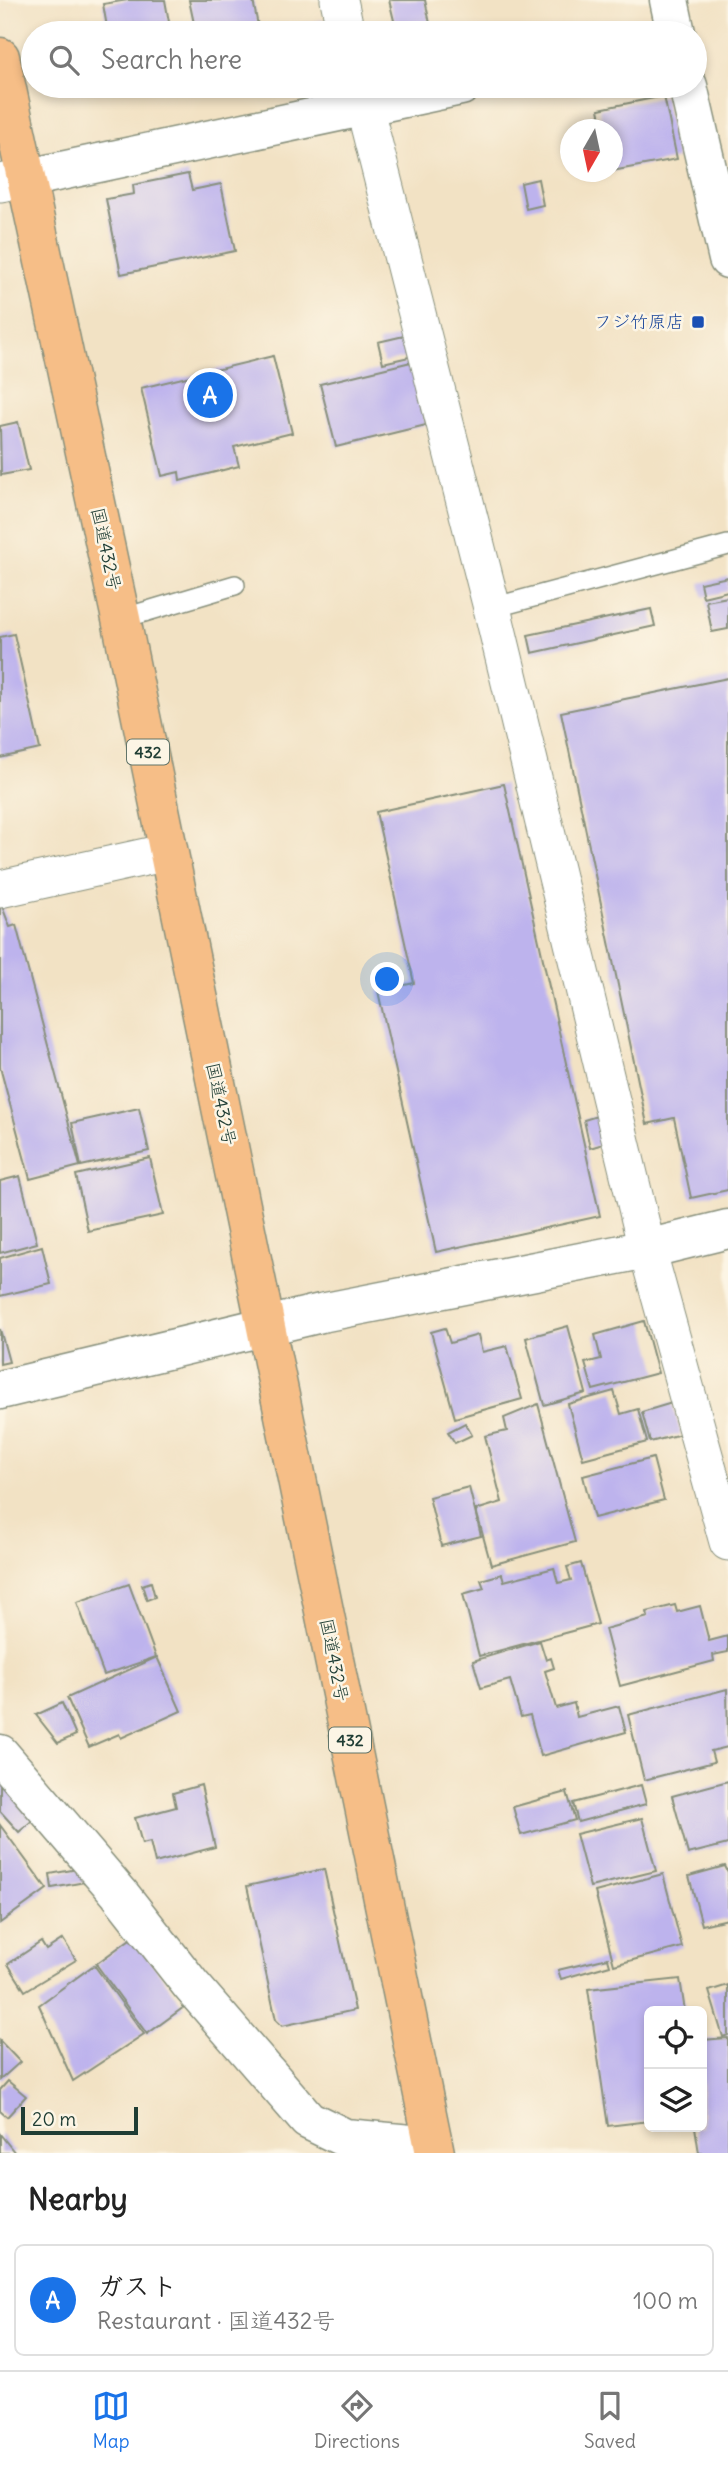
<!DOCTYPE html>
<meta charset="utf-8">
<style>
:root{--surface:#fff;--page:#f6f6f6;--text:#222;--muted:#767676;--line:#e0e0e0;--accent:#1a73e8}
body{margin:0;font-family:Delius,"Klee One",sans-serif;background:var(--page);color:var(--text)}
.controls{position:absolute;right:21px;bottom:21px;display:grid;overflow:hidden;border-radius:10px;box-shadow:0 4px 10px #0003}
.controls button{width:63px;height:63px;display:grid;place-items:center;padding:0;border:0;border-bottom:2px solid var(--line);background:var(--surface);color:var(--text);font:35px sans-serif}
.compass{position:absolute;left:560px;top:119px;width:63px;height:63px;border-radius:50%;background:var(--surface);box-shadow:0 4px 10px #0003;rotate:189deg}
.scale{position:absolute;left:21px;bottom:18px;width:117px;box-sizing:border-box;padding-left:7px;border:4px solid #1f3d34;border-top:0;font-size:19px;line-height:24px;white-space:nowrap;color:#1f3d34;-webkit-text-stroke:5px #fcf5e5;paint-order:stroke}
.you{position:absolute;left:388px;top:980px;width:24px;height:24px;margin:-18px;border:5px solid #fff;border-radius:50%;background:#1a73e8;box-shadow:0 0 0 10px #1a73e833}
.badge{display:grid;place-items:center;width:46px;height:46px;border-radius:50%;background:var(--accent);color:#fff;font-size:23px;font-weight:700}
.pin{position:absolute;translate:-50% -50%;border:4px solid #fff;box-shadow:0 2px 7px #0006}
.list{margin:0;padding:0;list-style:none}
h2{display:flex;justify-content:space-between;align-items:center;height:91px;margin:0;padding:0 28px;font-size:30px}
h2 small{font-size:23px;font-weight:400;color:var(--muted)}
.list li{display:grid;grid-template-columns:46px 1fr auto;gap:21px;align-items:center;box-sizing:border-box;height:112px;margin:0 14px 14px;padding:0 14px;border:2px solid var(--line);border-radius:10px}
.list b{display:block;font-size:26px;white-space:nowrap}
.list p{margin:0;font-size:23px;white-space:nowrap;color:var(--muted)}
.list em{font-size:23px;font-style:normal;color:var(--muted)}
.icon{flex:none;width:38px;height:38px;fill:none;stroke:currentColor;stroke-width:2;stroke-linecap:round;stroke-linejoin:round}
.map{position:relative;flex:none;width:728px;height:2153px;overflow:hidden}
.search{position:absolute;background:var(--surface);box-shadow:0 4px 10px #0003;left:21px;right:21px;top:21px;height:77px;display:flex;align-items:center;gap:18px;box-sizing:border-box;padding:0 24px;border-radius:38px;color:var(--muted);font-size:26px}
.sheet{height:217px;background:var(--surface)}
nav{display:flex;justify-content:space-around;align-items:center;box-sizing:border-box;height:98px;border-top:2px solid var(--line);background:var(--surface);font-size:19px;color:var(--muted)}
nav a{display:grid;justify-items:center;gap:4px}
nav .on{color:var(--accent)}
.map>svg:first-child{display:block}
.building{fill:#bdb3ed}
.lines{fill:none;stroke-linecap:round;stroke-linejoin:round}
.service-casing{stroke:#88907c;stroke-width:22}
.minor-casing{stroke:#88907c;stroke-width:39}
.tertiary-casing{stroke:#88907c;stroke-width:41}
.trunk-casing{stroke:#88907c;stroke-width:41}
.service{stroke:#fff;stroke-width:19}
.minor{stroke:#fff;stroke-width:37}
.tertiary{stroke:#fff;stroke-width:38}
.trunk{stroke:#f6be87;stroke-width:38}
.transit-dot{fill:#1a4fb4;stroke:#fcf5e5;stroke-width:2.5}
.labels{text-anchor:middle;stroke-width:5;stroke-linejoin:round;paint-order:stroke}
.shield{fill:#fcf5e5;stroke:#617469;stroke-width:2}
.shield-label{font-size:16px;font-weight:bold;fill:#1f3d34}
.transit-label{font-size:18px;fill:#164399;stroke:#fcf5e5;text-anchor:end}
.street-label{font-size:18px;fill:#1f3d34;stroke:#fcf5e5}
</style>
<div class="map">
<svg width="728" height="2153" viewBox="0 0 728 2153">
<rect width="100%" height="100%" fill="#fcf5e5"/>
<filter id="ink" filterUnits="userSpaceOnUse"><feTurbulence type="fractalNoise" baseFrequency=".0143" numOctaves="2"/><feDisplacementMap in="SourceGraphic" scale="14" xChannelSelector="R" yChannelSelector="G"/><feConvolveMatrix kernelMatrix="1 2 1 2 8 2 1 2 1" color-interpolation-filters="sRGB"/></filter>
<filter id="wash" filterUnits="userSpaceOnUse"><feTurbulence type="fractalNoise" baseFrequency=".00686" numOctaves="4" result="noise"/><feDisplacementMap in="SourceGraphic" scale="28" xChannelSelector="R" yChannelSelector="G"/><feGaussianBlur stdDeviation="1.57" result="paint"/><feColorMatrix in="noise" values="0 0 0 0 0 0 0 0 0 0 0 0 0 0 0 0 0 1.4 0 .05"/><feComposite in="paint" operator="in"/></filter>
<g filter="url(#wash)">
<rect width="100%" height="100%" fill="#f2e2c4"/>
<g id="blocks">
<g class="building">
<path d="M 128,0 L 165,0 L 171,33 L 108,33 L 103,4 Z"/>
<path d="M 189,0 L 253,0 L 258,26 L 223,33 L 196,33 Z"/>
<path d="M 389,0 L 425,0 L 432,33 L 397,33 Z"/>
<path d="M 323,20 L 326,33 L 260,33 L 260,32 Z"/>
<path d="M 664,96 L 677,159 L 612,171 L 612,130 L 603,130 L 599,109 Z"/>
<path d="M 188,174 L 192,190 L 221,184 L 235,251 L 121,274 L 106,199 L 134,194 L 133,185 Z"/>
<path d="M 538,179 L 543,205 L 526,209 L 521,183 Z"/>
<path d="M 404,336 L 409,357 L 383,363 L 378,342 Z"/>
<path d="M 273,356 L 292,433 L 234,447 L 239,466 L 180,481 L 179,472 L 162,476 L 141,388 Z"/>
<path d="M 411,362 L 426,425 L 336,447 L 320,384 Z"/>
<path d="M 18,422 L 29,470 L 1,475 L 0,426 Z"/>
<path d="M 728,577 L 728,591 L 703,597 L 700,583 Z"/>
<path d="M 728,597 L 728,629 L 712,632 L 706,601 Z"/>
<path d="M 651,609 L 655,626 L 532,653 L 528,635 Z"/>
<path d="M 14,634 L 40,749 L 0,758 L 0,637 Z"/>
<path d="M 728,678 L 728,1190 L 691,1198 L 674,1118 L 647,1124 L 561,712 Z"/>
<path d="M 504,784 L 600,1216 L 436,1252 L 378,991 L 414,983 L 376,812 Z"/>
<path d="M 0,901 L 10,927 L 16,925 L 80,1166 L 30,1179 L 0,1067 Z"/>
<path d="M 139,1108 L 149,1151 L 81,1166 L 72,1123 Z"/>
<path d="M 597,1116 L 603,1144 L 590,1148 L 584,1120 Z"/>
<path d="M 150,1158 L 163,1215 L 88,1231 L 76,1175 Z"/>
<path d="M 20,1176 L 37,1243 L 0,1253 L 0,1181 Z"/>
<path d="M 42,1246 L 51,1284 L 0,1296 L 0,1258 Z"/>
<path d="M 644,1321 L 658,1373 L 593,1390 L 585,1363 L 601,1359 L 595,1335 Z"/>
<path d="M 568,1326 L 586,1393 L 544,1405 L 526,1338 Z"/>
<path d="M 445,1328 L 450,1343 L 478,1335 L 482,1352 L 507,1346 L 522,1399 L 455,1418 L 431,1332 Z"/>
<path d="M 0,1329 L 9,1362 L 0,1364 Z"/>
<path d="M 614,1391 L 621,1414 L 638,1409 L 647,1442 L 583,1459 L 568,1404 Z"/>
<path d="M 672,1403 L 681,1434 L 650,1442 L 642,1412 Z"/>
<path d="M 538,1404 L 575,1542 L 491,1565 L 476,1510 L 502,1502 L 485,1436 L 507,1431 L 504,1418 Z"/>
<path d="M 465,1423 L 472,1435 L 455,1443 L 448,1432 Z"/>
<path d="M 653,1458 L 664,1500 L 594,1518 L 583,1476 Z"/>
<path d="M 469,1487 L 481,1536 L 441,1546 L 429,1497 Z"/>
<path d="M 581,1563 L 598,1624 L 479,1656 L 463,1594 L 484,1588 L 481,1580 L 502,1574 L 504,1581 L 554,1568 L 558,1583 L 571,1580 L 567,1567 Z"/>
<path d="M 151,1582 L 155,1597 L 147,1600 L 142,1585 Z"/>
<path d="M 129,1584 L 156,1657 L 104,1675 L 77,1602 Z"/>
<path d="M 675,1605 L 677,1612 L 700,1606 L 709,1641 L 728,1636 L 728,1652 L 713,1655 L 714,1661 L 620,1686 L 605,1629 L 648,1617 L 647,1612 Z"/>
<path d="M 540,1641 L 546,1660 L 551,1658 L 554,1668 L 545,1671 L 556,1708 L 574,1703 L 577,1717 L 619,1706 L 626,1732 L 541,1756 L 530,1715 L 521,1717 L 510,1680 L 481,1688 L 473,1661 Z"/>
<path d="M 157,1657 L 181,1711 L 121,1738 L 119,1734 L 89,1747 L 67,1698 Z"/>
<path d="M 727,1689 L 728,1747 L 711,1751 L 714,1762 L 644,1780 L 628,1715 Z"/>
<path d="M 62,1703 L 76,1735 L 58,1743 L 36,1715 Z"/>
<path d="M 0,1764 L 42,1812 L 19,1832 L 0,1811 Z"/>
<path d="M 728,1781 L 728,1844 L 688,1854 L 672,1796 Z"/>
<path d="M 201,1785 L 215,1847 L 155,1863 L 150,1842 L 142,1844 L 135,1818 L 176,1807 L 173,1793 Z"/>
<path d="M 641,1785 L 646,1804 L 578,1822 L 573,1803 Z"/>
<path d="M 567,1792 L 575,1820 L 521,1835 L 513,1807 Z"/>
<path d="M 642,1818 L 656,1871 L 590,1887 L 576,1834 Z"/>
<path d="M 0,1825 L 47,1889 L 0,1923 Z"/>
<path d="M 725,1866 L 728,1872 L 728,1919 L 702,1925 L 689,1876 Z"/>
<path d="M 83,1868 L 85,1882 L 52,1888 L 50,1874 Z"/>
<path d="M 324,1869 L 355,2010 L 282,2026 L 276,2020 L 247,1886 Z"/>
<path d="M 663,1874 L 682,1947 L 614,1965 L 595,1892 Z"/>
<path d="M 133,1937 L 184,2007 L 147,2034 L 96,1964 Z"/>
<path d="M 63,1939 L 76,1960 L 25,1991 L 8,1964 L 41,1942 L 46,1950 Z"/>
<path d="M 608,1958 L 610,1965 L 561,1979 L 558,1970 Z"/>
<path d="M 94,1965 L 144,2034 L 73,2081 L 39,2005 Z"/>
<path d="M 680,1979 L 685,2011 L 649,2011 L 649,2121 L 608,2126 L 588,1989 Z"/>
<path d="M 728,1985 L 728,2035 L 723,2037 L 709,1991 Z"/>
<path d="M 728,2038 L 728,2153 L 699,2153 L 695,2127 L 702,2127 L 702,2040 Z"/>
<path d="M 0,2041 L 20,2062 L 0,2080 Z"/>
<path d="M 8,2081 L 26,2096 L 7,2117 L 0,2111 L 0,2090 Z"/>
<path d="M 0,2134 L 15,2153 L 0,2153 Z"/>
</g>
</g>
</g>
<g filter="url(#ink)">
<use href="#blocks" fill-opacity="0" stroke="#88907c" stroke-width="2"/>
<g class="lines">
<g class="service-casing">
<g id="service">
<path d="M 492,608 L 728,545"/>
<path d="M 121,619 L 235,585"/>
</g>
</g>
<g class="minor-casing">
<g id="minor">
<path d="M 339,0 L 346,33"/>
<path d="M 359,86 L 492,608 L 647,1249 L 728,1542"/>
<path d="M 0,183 L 28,178"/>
<path d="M 0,889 L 168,852"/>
</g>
</g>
<g class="tertiary-casing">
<g id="tertiary">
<path d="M 669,0 L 676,33"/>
<path d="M 688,86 L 728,259"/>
<path d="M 28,178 L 461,86"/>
<path d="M 0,1390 L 321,1313 L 647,1249 L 728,1229"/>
<path d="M 0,1754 L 119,1893 L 191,1985 L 308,2120 L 345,2138 L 433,2146"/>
</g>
</g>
<g class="trunk-casing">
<path id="trunk" d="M 0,57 L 121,619 L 435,2153"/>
</g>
<use href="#service" class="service"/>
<use href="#minor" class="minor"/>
<use href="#tertiary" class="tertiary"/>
<use href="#trunk" class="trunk"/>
</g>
</g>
<rect class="transit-dot" x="691" y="315" width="14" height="14" rx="3.5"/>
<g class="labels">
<g class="shield">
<rect x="127" y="739.5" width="42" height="25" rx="5"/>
<rect x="329" y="1727.5" width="42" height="25" rx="5"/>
</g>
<g class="shield-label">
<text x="148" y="758">432</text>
<text x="350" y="1746">432</text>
</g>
<g class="transit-label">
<text x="684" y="328">フジ竹原店</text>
</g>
<g class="street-label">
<text transform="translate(106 549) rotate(78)" y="6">国道432号</text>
<text transform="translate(221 1104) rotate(78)" y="6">国道432号</text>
<text transform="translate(334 1660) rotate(79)" y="6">国道432号</text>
</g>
</g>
</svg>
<div class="controls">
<button><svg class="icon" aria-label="locate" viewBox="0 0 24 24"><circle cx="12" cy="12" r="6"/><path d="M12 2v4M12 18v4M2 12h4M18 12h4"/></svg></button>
<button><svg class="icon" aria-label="layers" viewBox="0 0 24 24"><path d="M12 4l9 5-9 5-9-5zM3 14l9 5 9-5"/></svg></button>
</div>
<svg class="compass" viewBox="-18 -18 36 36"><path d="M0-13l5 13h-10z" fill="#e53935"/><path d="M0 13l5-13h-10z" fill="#767676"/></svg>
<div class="scale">20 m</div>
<div class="you"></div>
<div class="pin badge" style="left:210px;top:395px">A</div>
<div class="search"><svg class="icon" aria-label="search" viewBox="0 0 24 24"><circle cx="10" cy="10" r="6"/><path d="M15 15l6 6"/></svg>Search here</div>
</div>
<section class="sheet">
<h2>Nearby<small></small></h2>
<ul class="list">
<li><span class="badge">A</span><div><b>ガスト</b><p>Restaurant · 国道432号</p></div><em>100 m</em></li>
</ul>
</section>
<nav>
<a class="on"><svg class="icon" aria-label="map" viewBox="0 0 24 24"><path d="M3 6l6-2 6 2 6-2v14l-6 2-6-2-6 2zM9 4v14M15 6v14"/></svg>Map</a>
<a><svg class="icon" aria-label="directions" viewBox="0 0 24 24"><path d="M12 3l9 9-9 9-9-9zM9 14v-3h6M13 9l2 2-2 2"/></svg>Directions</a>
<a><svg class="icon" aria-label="saved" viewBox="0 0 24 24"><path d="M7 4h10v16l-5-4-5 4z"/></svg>Saved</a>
</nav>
